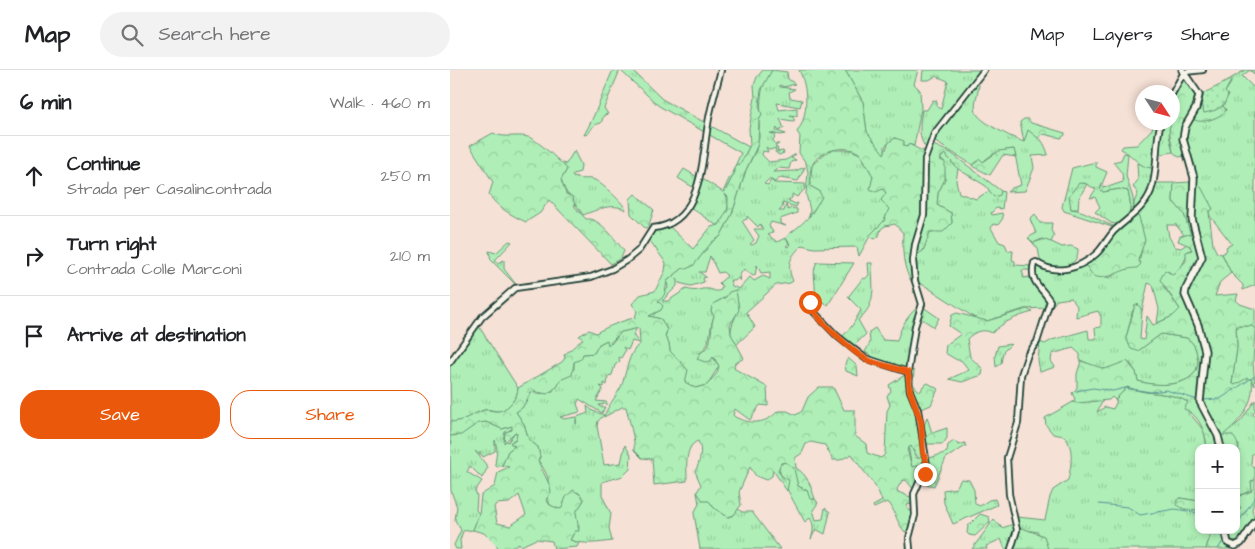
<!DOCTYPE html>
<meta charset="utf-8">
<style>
:root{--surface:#fff;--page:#f2f2f2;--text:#202124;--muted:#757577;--line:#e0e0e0;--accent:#ea580c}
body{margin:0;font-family:"Architects Daughter",sans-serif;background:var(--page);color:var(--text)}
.controls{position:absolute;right:15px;bottom:15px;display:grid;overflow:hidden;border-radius:10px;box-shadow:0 2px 8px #0003}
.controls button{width:45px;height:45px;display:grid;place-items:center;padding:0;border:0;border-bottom:1px solid var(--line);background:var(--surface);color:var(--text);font:25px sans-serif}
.compass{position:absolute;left:685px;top:15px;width:45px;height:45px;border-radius:50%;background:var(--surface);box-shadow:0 2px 8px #0003;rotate:126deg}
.stop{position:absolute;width:15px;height:15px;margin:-11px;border:4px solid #ea580c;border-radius:50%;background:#fff}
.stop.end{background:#ea580c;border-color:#fff;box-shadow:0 1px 5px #0008}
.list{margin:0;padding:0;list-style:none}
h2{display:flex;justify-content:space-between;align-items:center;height:65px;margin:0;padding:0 20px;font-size:21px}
h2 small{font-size:16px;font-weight:400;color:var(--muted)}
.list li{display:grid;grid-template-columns:32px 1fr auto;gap:15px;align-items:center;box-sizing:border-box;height:80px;padding:0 20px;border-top:1px solid var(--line)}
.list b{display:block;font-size:19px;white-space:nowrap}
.list p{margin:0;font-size:16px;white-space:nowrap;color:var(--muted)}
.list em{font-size:16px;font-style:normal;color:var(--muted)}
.actions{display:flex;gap:10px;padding:15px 20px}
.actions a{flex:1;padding:11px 0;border:1px solid var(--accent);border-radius:20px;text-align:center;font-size:18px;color:var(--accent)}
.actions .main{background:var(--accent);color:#fff}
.icon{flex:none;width:28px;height:28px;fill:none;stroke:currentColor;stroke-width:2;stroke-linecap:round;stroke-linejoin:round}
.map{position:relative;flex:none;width:805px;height:479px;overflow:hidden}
header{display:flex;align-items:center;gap:30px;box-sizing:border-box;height:70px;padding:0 25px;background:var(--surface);border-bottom:1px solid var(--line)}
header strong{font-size:24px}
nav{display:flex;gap:28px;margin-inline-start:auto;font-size:18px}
.search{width:350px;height:45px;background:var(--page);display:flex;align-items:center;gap:12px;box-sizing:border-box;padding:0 18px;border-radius:28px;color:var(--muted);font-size:19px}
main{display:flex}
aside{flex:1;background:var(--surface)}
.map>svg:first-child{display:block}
.grass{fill:url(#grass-tufts);stroke:#679676;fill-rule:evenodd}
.forest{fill:url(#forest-crowns);stroke:#679676;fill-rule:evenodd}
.garden{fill:url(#garden-dots);stroke:#679676}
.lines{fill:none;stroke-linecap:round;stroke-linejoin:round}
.stream{stroke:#579296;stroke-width:1}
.minor-casing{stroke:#1f3d34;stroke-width:8}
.major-casing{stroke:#1f3d34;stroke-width:9}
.minor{stroke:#f7f3e8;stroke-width:4.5}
.major{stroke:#f7f3e8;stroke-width:5.5}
.route{stroke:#ea580c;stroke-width:6}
</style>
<header>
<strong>Map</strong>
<div class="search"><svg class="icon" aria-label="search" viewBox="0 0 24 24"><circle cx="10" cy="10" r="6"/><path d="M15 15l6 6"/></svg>Search here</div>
<nav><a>Map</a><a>Layers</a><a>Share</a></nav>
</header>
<main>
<aside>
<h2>6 min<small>Walk · 460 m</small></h2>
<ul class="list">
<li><svg class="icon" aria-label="ahead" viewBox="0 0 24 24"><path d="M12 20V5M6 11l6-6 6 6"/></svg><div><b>Continue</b><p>Strada per Casalincontrada</p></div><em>250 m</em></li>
<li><svg class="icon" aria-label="right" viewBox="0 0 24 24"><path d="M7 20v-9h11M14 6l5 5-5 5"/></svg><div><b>Turn right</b><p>Contrada Colle Marconi</p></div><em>210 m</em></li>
<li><svg class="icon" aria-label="arrive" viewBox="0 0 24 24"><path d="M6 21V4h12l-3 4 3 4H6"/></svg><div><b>Arrive at destination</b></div></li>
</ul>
<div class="actions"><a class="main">Save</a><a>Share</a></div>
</aside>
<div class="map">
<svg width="805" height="479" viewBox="0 0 805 479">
<defs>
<pattern id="grass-tufts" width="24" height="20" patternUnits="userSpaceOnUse" patternTransform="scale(1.25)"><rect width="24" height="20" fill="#afefb7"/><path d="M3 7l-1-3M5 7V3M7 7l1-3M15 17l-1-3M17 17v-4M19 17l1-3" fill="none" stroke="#96ce9e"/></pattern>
<pattern id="forest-crowns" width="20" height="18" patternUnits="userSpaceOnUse" patternTransform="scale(1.25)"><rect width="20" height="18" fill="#afefb7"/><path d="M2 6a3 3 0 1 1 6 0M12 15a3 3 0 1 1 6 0" fill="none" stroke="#96ce9e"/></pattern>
<pattern id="garden-dots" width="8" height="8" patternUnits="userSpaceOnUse" patternTransform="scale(1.25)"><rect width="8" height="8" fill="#afefb7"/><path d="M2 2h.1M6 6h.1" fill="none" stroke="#96ce9e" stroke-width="1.8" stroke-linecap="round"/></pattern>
</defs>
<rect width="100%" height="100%" fill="#f6e1d6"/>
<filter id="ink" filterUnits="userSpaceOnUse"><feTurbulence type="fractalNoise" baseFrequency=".02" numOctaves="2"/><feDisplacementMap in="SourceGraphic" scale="10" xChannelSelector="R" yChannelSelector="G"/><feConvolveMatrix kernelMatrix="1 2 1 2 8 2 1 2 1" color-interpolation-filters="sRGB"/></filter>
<g filter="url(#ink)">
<g class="grass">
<path d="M 170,0 L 182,0 L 212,29 L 299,77 L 291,93 L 285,96 L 285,102 L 274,123 C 283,133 276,145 269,155 L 266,155 L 240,137 L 251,108 L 273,122 L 291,83 L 209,36 Z"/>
<path d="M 322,0 L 337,2 L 338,9 L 345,14 L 334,17 L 330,15 L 330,17 L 345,19 L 339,22 L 340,28 L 352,30 L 350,37 L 327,33 L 329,40 L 347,38 L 347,46 L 340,45 L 345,50 L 343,51 L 330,49 L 334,58 L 329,61 L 327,58 L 326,61 L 336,64 L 331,65 L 320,63 L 326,65 L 323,70 L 325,74 L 329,74 L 325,76 L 328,79 L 327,82 L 333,81 L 334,83 L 329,85 L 325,82 L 326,78 L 320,80 L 316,77 L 318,82 L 313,81 L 312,85 L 319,92 L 336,90 L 346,84 L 341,88 L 346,90 L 341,92 L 339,99 L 329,98 L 323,102 L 345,101 L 355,97 L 348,111 L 330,108 L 325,112 L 319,109 L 314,114 L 318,115 L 321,110 L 324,113 L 355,114 L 355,119 L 347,127 L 342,124 L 342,128 L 338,130 L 345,134 L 348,133 L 346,137 L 332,133 L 333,137 L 329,141 L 334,141 L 336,135 L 338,140 L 341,138 L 347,139 L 347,143 L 330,149 L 330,153 L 336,156 L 321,152 L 319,156 L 323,162 L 318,165 L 327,172 L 335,168 L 339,173 L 336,176 L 338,177 L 340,174 L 336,168 L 338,165 C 352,154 370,141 369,121 L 360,116 L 362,95 L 379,80 L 401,80 L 410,84 L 423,106 L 422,114 L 433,119 L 436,123 L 434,132 L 439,139 L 434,151 L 420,166 L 409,186 L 407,177 L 364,178 L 352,175 C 340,187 336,195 343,211 L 340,213 L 326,215 L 296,242 L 305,257 L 286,275 C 276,262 283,254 288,241 C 290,236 286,227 286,221 L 263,234 L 261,241 L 264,246 C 258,261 263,273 249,284 L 262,286 L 269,296 L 257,315 L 245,318 L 235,312 L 237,300 L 220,281 L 219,273 L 215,267 L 217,260 L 211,249 L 199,246 L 211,240 L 208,230 L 218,218 L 217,211 L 233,198 L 247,191 L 262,172 L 270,167 L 282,144 L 296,100 L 306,80 L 309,68 L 309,50 L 311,47 C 310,29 310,16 322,0 ZM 297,146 L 308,157 L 310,154 L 313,159 L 304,159 L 309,166 L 306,173 L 302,175 L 300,174 L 304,170 L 292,151 L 297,149 ZM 260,186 L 268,203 L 273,202 L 277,206 L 269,213 L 272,216 L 271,220 C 264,223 264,219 258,219 C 247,218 250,223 236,219 L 218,231 L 212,231 L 227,216 L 227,208 L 229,213 L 241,216 L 254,212 L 253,208 L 256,207 L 249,202 L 255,202 ZM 307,195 L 311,203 L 320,202 L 320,209 L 313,206 L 304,211 L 300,207 L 289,219 L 282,216 L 280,210 L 285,211 L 288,208 L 290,211 L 289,206 L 294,199 L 303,206 L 305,205 Z"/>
<path d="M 395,0 L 468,0 L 464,14 L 470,20 L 471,39 L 464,76 L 459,74 L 457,77 L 445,68 L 435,76 L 435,84 L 432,83 L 417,62 L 413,32 Z"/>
<path d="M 473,0 L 533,0 L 501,41 L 477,79 C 467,68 470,54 472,40 L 477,40 L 483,30 L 487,31 L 487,37 L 491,39 L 498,11 L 486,6 L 479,10 L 472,10 Z"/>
<path d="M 795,0 L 804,0 L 804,4 L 800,0 L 792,6 L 805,19 L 805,215 L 793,220 L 793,215 L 781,203 L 772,184 L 777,180 L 776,177 L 782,174 L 760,146 L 759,142 L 763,139 L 745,115 L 734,69 L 735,63 L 743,49 C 752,53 769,49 776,40 L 773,36 L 775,33 L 775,22 L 781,13 L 780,9 Z"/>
<path d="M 527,13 L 529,14 C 529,22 523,33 526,42 C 529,52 563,68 574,72 L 577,60 C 588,62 596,75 598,85 L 582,86 L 584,98 L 575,121 L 557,122 L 562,118 L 571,115 L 564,79 C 553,80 541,83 533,92 L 530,90 L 523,95 L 482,70 Z"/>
<path d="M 712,53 L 721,53 L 719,65 L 723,82 L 706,85 Z"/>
<path d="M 124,81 L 131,95 L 130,102 L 123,104 L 122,106 C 131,111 139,107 145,110 C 152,114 174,133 176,140 C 162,132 147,140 133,145 C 125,132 115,125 111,110 L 117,99 L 111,93 L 116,94 Z"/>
<path d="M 495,84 L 508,99 L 506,111 L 509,123 L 526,129 L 540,120 L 542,125 L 549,125 L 551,121 L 554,122 L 552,139 L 546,138 L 541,143 L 542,145 L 552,143 L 553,148 L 548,155 L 543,154 L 541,158 L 549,172 L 555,174 L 558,181 L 563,181 L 562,190 L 565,191 L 565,195 L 582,196 L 582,200 L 572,200 L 574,208 L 579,207 L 596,231 L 596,238 L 574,239 L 537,251 L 528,250 L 477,217 L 467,212 L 466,181 L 473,181 L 480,162 L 494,160 L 502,153 L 501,143 L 487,135 L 488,123 L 495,109 L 494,91 L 490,89 Z"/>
<path d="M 646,92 L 646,97 L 657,102 L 650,119 L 653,122 L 669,119 L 678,121 C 682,137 682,144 670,155 L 661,153 L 645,142 L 650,137 L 645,127 L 640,128 L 646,119 L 634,113 C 620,116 622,127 621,139 C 638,140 653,155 668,157 L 648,181 L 642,185 L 662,157 L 614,141 L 612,137 L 622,98 Z"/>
<path d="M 687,93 L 703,98 C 702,117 696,128 684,143 L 684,133 L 688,123 L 683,117 L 688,110 Z"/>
<path d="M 234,99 L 249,108 L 246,119 L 228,108 Z"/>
<path d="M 704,113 L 724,113 L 723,131 L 734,144 L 741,165 L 735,166 L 726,155 L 717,155 L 719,167 L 725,177 L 731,178 L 737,174 L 742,179 L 738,181 C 735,190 732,199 723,205 L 718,201 L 713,216 L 730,239 L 723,246 L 707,253 L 709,239 L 703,215 L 698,213 L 692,241 L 688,234 L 683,240 L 676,268 L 688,281 L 711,264 L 737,268 C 743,272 746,278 747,285 C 755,317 709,318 688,311 L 686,302 L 680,293 C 670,295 657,301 648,298 C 642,296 636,292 630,290 L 630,284 L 623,278 L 602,284 L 601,291 L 605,297 L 590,302 L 588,290 L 590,272 L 595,274 L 602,270 L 638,260 L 639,269 L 646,269 L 645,258 L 651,257 L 651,247 L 648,241 L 626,247 L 627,236 L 621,228 L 607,230 L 602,236 L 601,231 L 584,206 L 586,194 C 604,204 617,202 635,194 L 640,201 L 660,208 C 664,205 668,201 673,199 C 675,198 679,199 681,198 C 699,188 690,158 688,143 Z"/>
<path d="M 595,169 L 612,177 L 621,176 L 628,179 C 629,200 599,205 588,190 L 590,189 L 588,179 L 583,173 Z"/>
<path d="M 59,171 L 62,172 L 45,190 L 47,193 L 54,190 L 54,199 L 68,217 L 41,190 L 39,181 L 46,183 Z"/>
<path d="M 367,192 L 404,193 L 378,235 L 367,229 L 363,230 C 369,217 360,204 367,192 Z"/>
<path d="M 418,193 L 422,193 C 422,218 428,233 408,250 L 416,264 L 402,278 L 391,268 L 402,256 L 411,240 L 398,227 L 413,208 L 415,209 L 419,205 Z"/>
<path d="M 471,234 L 456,299 L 420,290 L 422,286 L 415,282 L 420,273 L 419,262 L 425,258 L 433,270 L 447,271 C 451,255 459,244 471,234 Z"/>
<path d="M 473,237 L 489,248 L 484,257 L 469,247 Z"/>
<path d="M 28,255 L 68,318 C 68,327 60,338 50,341 C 45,342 39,338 34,340 C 23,344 14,351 1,353 L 0,295 Z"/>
<path d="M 786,256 L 802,256 L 805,259 L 803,292 L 805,316 L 802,310 L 785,315 L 782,313 L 787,278 Z"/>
<path d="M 187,258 L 183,265 L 189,273 L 182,271 L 178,280 L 173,277 L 175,281 L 171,288 L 168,287 L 170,291 L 165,295 L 162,305 L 158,306 L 157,315 L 154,313 L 154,317 L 150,316 L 153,319 L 146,331 L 156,332 L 158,334 L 149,335 L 150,337 L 155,337 L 152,343 L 129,329 L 127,334 L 130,342 L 110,347 L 114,349 L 126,347 L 126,354 L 127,347 L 138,343 L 137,336 L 143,341 L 154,345 L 148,351 L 147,356 L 154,395 L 171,393 L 175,375 L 181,385 L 180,399 L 173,406 L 152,412 L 152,425 L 161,444 L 159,458 L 162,471 C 147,473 134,475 120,470 L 125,461 L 126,442 L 134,430 L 128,422 L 114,432 L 113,438 L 109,439 C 91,434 100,424 98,409 C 97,403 92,396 88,390 L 90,387 L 88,377 L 79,370 L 74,354 L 66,342 L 72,338 L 82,321 L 88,324 L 102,322 L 110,310 L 124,299 L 124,292 L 133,284 L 144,283 L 149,274 L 157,270 L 161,274 L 171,262 Z"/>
<path d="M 561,274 L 553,282 L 551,293 L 546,297 L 545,286 L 548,276 Z"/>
<path d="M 677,317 C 699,326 717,320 738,332 L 737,340 L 754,361 L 757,378 L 749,378 L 749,431 L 730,428 L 734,439 L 749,440 L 749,460 L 768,460 L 768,463 L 760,466 L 756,479 L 598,479 L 588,462 L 568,459 L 567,447 L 595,450 L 600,427 L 603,420 L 618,410 C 621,397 625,377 614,366 L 603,364 L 596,355 L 595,348 L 623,332 L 653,330 L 647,342 L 655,337 L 663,339 L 667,331 L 665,330 Z"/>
<path d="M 805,330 L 805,341 L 803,344 L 805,347 L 805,383 L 802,384 L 801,394 L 805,399 L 805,410 L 801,411 L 803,419 L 791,425 L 786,430 L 789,415 L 786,411 L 789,375 L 772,365 L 791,351 Z"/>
<path d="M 36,352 L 52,359 L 62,356 L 63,358 L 55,363 L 53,368 L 58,372 L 65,362 L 68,366 L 60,373 L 65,376 L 58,381 L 52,396 L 47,397 L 45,395 L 47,379 L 45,370 L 45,381 L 33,387 L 30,382 L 30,385 L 25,381 L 38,397 L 32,408 L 20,396 L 17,402 L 32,411 L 25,421 L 27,426 L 26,440 L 29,444 L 23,460 L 13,461 L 10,470 L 11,479 L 6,479 L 4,475 L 11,460 L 5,450 L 7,437 L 1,421 L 0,377 L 2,372 L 0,373 L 0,366 L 11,364 L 28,353 Z"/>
<path d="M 471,375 L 475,398 L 472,395 L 462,397 L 458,377 L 461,376 L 466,388 L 471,387 L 469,378 Z"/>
<path d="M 335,392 L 345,399 L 348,416 L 357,420 L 361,429 L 365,429 L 368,433 L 363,440 L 366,450 L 373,449 L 375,438 L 380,442 L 375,464 L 366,459 L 361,469 C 363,463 365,455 360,448 L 355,452 C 349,441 327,404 329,395 Z"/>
<path d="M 511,409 L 519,410 L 524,420 L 525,434 L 530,436 L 539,430 L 545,429 L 547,435 L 503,454 L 494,433 L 493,420 L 506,418 Z"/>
<path d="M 247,422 L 253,430 L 259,430 L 264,438 L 278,447 L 284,445 L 288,439 L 292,442 L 302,442 L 330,479 L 250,479 L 244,443 L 249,434 Z"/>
<path d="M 544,449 L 552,458 L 564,454 L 566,461 L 559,479 L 555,479 L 551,469 L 536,476 L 537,479 L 522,479 Z"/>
</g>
<g class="forest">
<path d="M 163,0 L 170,0 L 154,38 L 158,44 L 154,45 L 151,53 L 144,55 L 138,64 L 134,65 C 146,44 153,22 163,0 Z"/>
<path d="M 313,0 L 322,0 L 311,20 L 309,37 L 312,44 L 309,50 L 308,74 L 296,100 L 282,144 L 270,167 L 262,172 L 243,196 L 236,199 L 233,198 L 217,211 C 215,219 217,226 208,231 L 213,236 L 211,240 L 199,246 L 211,249 L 217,260 L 215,267 L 219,273 L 220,281 L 238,300 L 235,312 L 245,318 L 257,315 L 267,303 L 269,296 L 263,286 L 261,291 L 255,292 L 247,289 C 249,282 255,281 258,276 C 263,266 260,256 264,246 L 261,241 L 263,234 L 276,227 L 279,222 L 286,220 L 289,240 L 280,255 L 281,264 L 294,288 L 284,294 L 285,299 L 317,317 L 318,336 L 310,335 L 300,350 L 285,339 L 283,345 L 285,347 C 301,355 316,354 328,341 L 337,341 L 346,345 L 352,341 L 358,327 L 369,317 L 383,317 L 394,340 L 405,340 L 405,366 L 416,374 L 417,383 L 431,388 L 435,384 L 437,341 L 440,335 L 437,326 L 441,321 L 439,315 L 455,305 L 466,336 L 471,387 L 469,389 L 461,376 L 457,379 L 462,397 L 472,395 L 475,398 L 464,420 L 456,410 L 452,411 L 447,419 L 448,422 L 463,428 L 463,435 L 458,434 L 457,436 L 458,440 L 464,442 L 461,457 L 455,462 C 447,453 446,444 440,434 L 437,432 L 424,438 L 423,436 L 432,431 C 426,411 411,401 402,384 L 390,390 L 383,390 L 375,375 L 361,372 L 356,374 L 352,383 L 345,388 L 346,398 C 358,405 361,417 365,429 L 360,429 L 357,420 L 348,416 L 344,399 L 336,392 L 331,393 L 328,400 L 332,407 L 339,410 L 337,421 L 323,400 L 322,406 L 316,410 L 306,406 L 300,397 L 289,422 L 291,435 L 284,445 L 278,447 L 264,438 L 259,431 L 253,431 L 247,422 L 251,415 L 245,401 C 250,394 253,379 248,371 C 234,376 237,398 237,411 L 204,415 L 202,389 L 192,388 L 184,380 C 186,373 178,346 176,337 L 172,337 L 154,347 C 156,339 166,326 171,317 C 176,306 178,281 190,274 L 189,258 L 171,262 L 158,275 L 157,270 L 149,274 L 144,283 L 133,284 L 131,289 L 124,292 L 122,305 L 110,310 L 108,316 L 97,324 L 82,321 L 72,338 L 66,342 L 74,354 L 79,370 L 88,377 L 90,387 L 88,391 L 100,416 L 101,422 L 96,430 L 100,435 L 109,439 L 112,438 L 116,427 L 123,420 L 131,425 L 134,430 L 126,442 L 129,461 L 125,461 L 120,470 L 129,473 L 127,477 L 104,479 L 102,471 L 86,469 L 71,476 L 69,473 L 59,479 L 50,479 L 34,463 L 23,460 L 29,444 L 31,425 L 45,416 L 48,402 L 59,397 L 52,396 L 58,381 L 65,376 L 60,373 L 66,369 L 67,363 L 65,362 L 54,373 L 55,362 L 62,360 L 62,356 L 52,359 L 36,352 L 28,353 L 11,365 L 0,366 L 0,352 C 13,352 22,344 34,340 C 39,339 44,342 49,341 C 59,339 68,327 68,318 L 112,292 L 115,288 L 114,285 L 133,269 L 129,266 L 139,260 L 146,263 C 154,258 176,249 185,248 L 187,241 L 182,234 L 190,225 L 205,221 L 215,201 L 216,193 L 198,168 L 204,159 L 220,157 L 243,179 L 261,157 L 269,155 L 278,139 L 278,127 L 274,123 L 285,102 L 285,96 L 291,93 L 300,75 L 299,58 L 305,28 L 304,15 L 307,7 ZM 69,425 L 76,445 L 60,456 L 47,453 L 44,437 L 46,434 L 59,433 Z"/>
<path d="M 349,0 L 395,0 L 413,32 L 417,62 L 434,84 L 439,72 L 445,68 L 454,71 L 454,76 L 457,77 L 459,74 L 472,81 L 477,79 L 472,112 L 473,145 L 464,175 L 467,225 L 463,222 L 466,218 C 453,203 452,182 453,163 L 445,154 L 435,156 L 431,159 L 429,166 L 425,169 L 419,166 L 434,151 L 439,139 L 431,130 L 436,123 L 433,119 L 426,122 L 420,119 L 423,106 C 419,100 414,88 409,83 C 395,73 367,81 362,96 C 359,102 361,110 360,116 L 369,121 L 372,127 L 359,147 L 360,140 L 356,124 L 358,102 L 356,93 L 349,83 L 350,66 L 347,62 C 359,46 358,17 349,0 Z"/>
<path d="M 734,5 L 746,21 C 745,48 729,56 735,86 L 729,87 L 723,82 L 719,59 L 725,42 L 723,26 Z"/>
<path d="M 751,34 L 754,43 L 773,36 L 776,40 C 770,48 751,55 743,49 Z"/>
<path d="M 574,49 L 578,49 L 581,53 L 615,63 L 615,65 L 611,68 L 593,64 L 588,68 L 578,60 L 574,72 L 570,52 Z"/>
<path d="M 704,53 L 710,53 L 703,98 C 688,98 684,85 671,79 L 673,76 L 687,75 L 702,59 Z"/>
<path d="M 43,63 C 54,69 67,64 78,67 C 85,68 111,92 117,99 L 111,110 L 116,124 L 123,127 L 125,137 L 136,149 C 150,147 166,171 174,181 L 171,188 L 161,194 L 99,130 L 90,143 L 76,152 C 63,146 48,138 39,125 L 43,112 L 20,76 Z"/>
<path d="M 481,74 L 501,83 L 551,121 L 550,125 L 544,127 L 536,116 L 508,99 L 495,84 L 491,87 L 490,90 L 495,92 L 495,109 L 488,123 L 487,135 L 501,143 L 502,153 L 493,162 L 480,162 L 473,181 L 468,184 L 466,177 L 474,151 L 476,95 Z"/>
<path d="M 564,79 L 566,87 L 553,85 L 540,105 L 522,96 L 530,89 L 533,92 L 549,81 Z"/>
<path d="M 674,83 L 678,84 L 676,106 L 683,128 L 684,143 L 678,148 L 681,137 L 678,121 L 669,119 L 653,122 L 650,119 L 652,116 L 658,117 L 673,112 L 672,103 L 663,92 L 671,90 Z"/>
<path d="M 740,112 L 750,185 L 734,218 L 754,281 L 752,340 L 766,366 L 769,378 L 757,378 C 756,363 749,344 734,339 L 738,332 C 717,320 699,326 677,317 L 665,330 L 662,327 L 659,330 L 627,333 L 623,332 L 625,329 L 622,323 L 627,318 L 627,304 L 631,291 L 655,299 L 677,291 L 686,302 L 688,311 C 709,318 755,317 747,285 C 746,278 743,272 737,268 L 711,264 L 688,281 L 681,279 L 676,268 L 685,235 L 689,235 L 692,241 L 690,269 L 694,270 L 697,246 L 703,255 L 723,246 L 730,239 L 710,210 L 715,200 L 723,205 L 736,191 L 736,182 L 742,180 L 740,176 L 728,171 L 730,166 L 741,164 L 734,144 L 723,131 L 724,113 Z"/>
<path d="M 629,113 L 637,114 L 629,128 L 628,139 L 621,139 L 619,126 Z"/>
<path d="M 745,115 L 751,117 L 763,139 L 759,142 L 763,175 L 767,183 L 772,184 L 781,203 L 770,212 L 765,226 L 788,224 L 786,230 L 790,234 L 805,239 L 805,259 L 802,256 L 786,256 L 787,278 L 782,313 L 785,315 L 797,308 L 802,310 C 805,333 790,352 773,365 L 782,365 C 789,373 790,379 786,389 L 786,378 L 773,378 L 767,357 L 754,332 L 758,280 L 755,268 L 738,229 L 738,223 L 754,189 L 754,182 L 744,149 Z"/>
<path d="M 185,124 L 204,140 L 198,157 L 195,158 L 181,144 L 180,129 Z"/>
<path d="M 688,143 L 695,170 L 688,190 L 691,194 L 687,198 C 669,198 660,212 643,206 L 635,194 Z"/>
<path d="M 585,144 L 590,153 L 602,153 L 601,160 L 604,166 L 601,172 L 592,169 L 583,173 L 578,168 L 586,163 L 580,149 Z"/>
<path d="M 577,239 L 583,242 C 567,246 553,252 542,263 C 534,258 523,262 517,269 L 520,287 L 533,299 L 532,305 L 512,312 L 499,309 L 519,300 L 511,290 L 507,290 L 495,283 L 496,275 L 511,264 L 499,256 L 502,245 L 507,243 L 537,251 Z"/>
<path d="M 398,288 L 407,296 L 408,306 L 396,301 L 395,294 Z"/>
<path d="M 460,299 L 464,301 L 463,314 L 469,321 L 471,321 L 473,316 L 478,313 L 488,319 L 481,335 L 469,340 L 460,318 Z"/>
<path d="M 477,347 L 482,363 L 497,358 L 497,368 L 493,374 L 477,374 L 474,356 Z"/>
<path d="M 504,371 L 509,375 L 515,373 L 516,376 L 496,388 L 484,416 L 472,413 L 477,389 L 497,382 L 498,375 Z"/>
<path d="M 805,410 L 805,430 L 802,439 L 804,448 L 790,470 L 780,472 L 777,460 L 786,460 L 786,441 L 791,438 L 786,430 L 791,425 L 802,421 L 801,411 Z"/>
<path d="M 730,428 L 749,431 L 749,440 L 734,439 L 727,435 L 727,430 Z"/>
<path d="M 530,444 L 539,447 L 540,452 L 525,466 L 519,465 L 517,463 L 518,456 Z"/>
<path d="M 572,458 L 594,466 L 598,479 L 563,479 L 568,459 Z"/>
<path d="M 768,460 L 773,460 L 774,472 L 781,479 L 756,479 L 760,466 L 765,461 L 768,463 Z"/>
</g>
<path class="garden" d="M 782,9 L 775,22 L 778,25 C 775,38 765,41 754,43 L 751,34 L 754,23 Z"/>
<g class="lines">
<g class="stream">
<path d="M 626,321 L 643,318 L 663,321 L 675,318 L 701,322 L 716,320 L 748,330"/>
<path d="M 754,330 L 770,329 L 805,306"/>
<path d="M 649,434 L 678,437 L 690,445 L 725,439 L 749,443"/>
<path d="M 786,456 L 805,427"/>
<path d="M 778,465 L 782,460"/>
<path d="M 768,479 L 773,471 L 768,460"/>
</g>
<g class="minor-casing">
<g id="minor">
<path d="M 722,24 L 734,2 L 753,0"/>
<path d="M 363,226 L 360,232 L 362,240 L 387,266 L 415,288 L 458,302"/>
<path d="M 0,292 L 32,247 L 65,218 L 141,207 L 162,199 L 177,190 L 189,180 L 203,158 C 254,154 252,84 259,48 C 262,32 267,16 271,0"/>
<path d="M 460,479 L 459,468 L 465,445 L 464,424 L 477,395 L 468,340 L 460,321 L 458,302 L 465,256 L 472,234 L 465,211 L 463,191 L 465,175 L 474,145 L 475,89 L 484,64 L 534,0"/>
<path d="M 561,479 L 567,460 L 559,424 L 557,388 L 568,353 L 571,305 L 578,284 L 587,272 L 600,231 C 591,216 579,213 584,193 L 586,192 C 605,206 629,199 646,184 C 653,178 658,167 665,160 C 678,148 694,139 701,121 C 709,99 704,75 711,52"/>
</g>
</g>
<g class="major-casing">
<g id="major">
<path d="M 732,0 L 749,25 L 746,38 L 735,57 L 733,69 L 744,108 L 742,149 L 752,187 L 736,219 L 735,225 L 748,255 L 755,281 L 750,332 L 768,366 L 771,378"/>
<path d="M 775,460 L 778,473 L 785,476 L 791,473 L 805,452"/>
</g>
</g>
<use href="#minor" class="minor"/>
<use href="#major" class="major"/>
</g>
</g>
<g class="lines" filter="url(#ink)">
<path class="route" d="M 360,232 C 360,245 407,286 420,291 C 432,295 445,298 458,302 L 460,321 L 471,352 L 473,382 L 477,395 L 475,404"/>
</g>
</svg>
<div class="controls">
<button>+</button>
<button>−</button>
</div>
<svg class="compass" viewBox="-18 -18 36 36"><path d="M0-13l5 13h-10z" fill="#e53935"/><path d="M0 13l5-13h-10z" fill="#757577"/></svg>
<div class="stop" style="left:360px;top:232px"></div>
<div class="stop end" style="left:475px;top:404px"></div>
</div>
</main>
